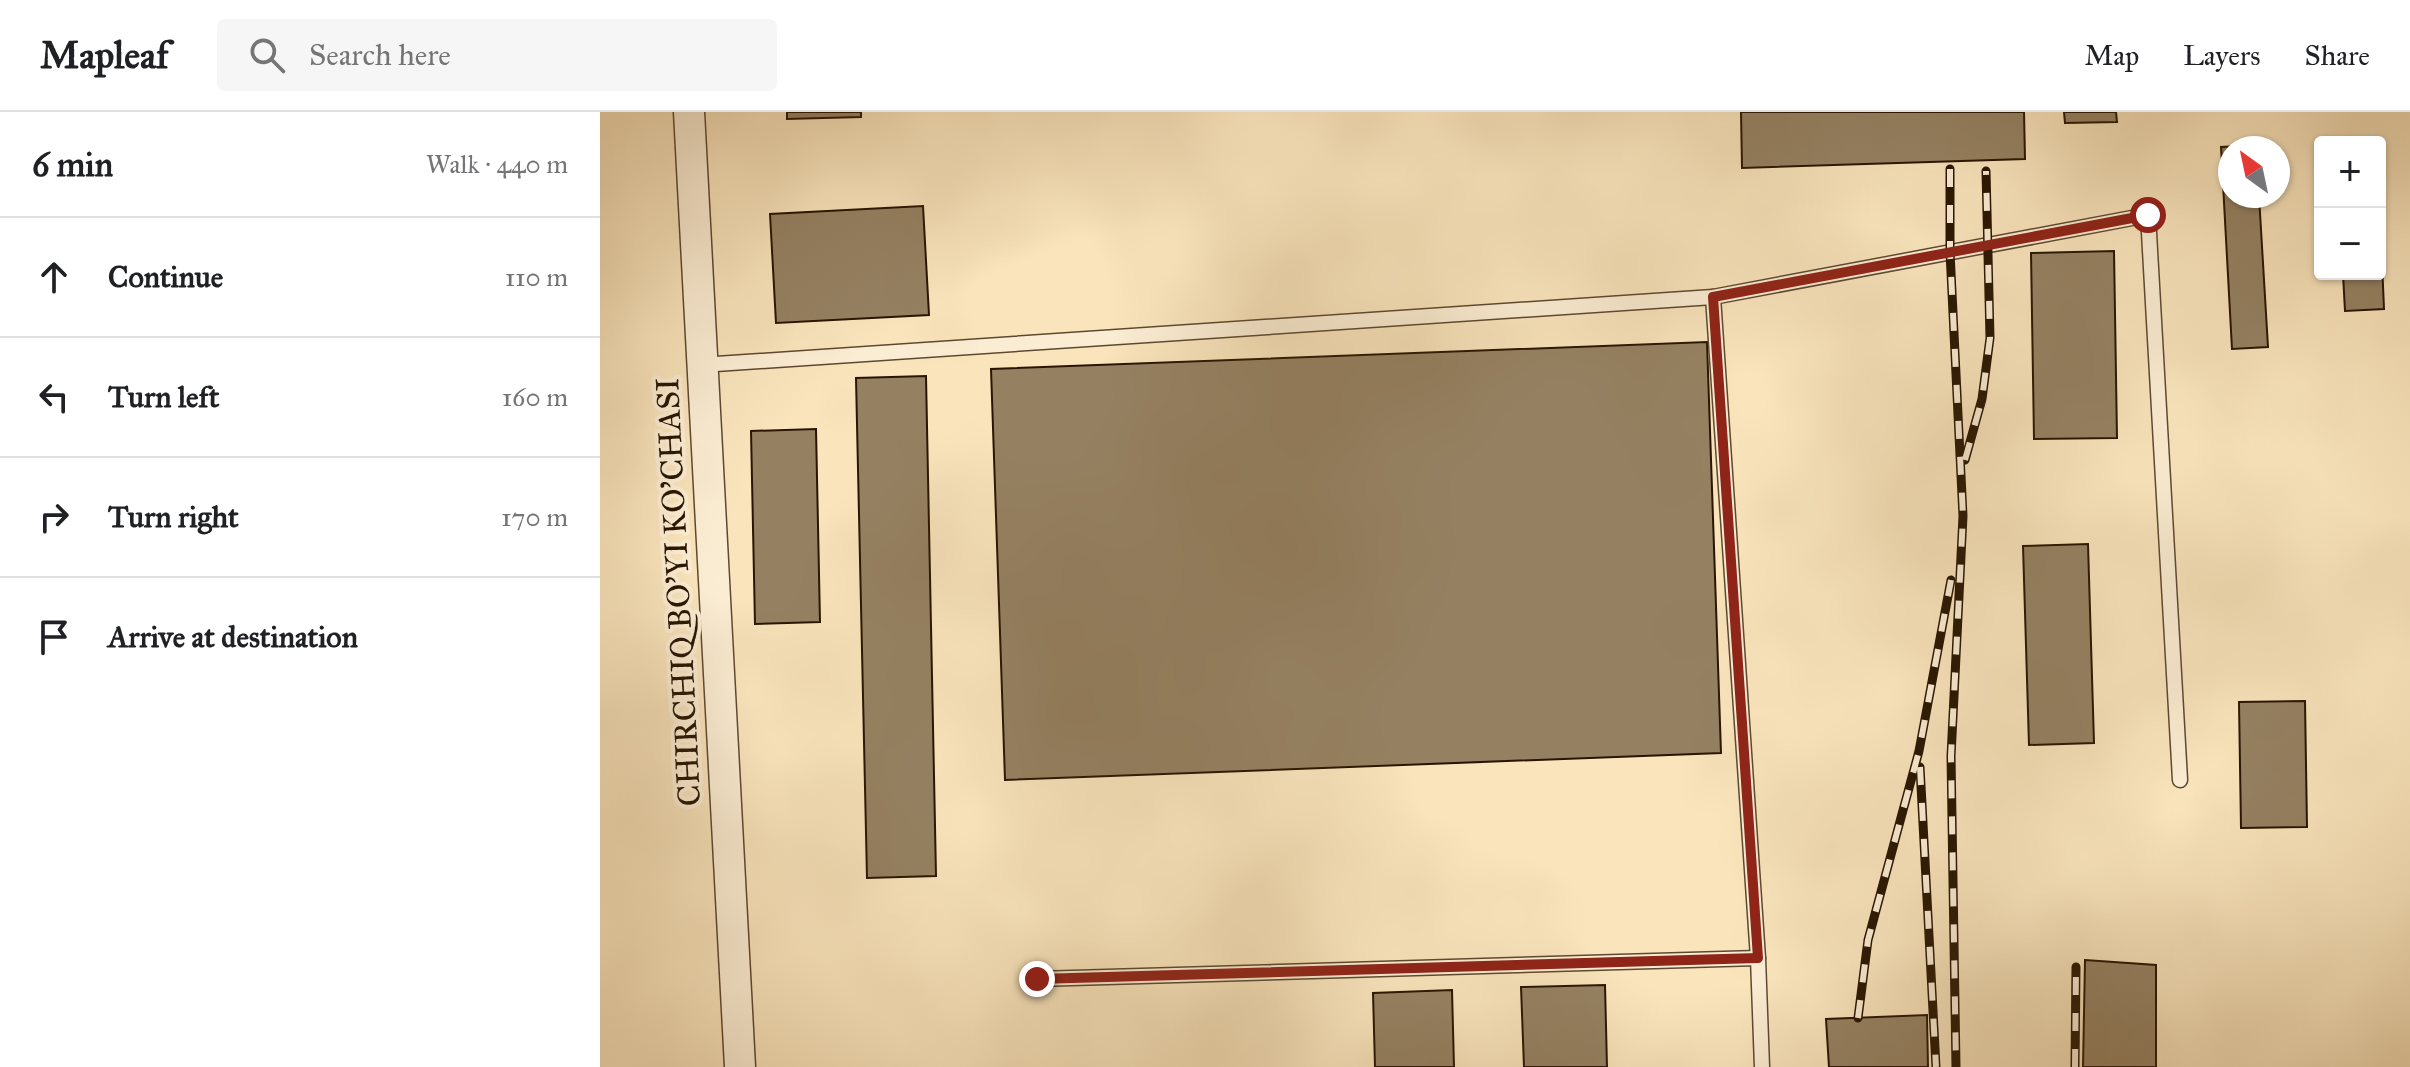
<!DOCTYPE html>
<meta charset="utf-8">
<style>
:root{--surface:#fff;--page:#f6f6f6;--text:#202124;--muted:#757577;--line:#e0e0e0}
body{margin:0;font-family:"IM FELL Great Primer",serif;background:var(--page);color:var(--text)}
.controls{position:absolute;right:24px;top:24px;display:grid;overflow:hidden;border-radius:8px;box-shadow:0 2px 6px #0004}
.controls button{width:72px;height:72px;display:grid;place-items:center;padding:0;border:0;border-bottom:2px solid var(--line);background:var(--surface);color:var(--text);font:40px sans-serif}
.compass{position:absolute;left:1618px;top:24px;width:72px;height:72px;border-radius:50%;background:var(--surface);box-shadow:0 2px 6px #0004;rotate:327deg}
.stop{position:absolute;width:24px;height:24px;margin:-18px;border:6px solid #8f2418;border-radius:50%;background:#fff}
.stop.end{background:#8f2418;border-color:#fff;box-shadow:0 2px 8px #0008}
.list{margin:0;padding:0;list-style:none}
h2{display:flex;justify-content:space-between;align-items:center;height:104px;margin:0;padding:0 32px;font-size:34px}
h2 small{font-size:26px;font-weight:400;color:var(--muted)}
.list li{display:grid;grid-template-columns:52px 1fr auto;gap:24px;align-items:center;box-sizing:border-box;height:120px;padding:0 32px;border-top:2px solid var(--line)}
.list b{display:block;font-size:30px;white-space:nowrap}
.list em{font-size:26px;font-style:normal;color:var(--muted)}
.icon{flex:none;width:44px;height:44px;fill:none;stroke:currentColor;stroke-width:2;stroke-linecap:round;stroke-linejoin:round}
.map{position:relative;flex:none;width:1810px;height:955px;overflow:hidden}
header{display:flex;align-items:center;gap:48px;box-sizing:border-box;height:112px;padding:0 40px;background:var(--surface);border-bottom:2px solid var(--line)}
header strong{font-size:38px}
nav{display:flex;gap:44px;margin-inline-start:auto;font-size:28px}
.search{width:560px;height:72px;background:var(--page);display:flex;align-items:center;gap:20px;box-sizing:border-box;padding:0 28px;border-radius:8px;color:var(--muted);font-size:30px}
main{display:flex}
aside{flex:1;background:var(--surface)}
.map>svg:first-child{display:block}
.building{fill:#958162;stroke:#291501;stroke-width:2}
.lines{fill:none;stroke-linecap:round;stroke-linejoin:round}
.lane-casing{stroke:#5d4930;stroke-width:17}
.street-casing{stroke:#5d4930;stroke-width:33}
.lane{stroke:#fbedd3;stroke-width:14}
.street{stroke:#fbedd3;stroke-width:30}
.rail-casing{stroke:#291501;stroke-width:9}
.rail{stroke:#fbedd3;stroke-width:6;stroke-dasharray:18;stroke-linecap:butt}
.route{stroke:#8f2418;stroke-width:10}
.labels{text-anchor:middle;stroke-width:8;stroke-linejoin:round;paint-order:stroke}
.street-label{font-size:32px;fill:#291501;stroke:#fbedd3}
</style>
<header>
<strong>Mapleaf</strong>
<div class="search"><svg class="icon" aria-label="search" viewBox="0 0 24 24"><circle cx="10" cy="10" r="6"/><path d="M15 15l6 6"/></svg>Search here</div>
<nav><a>Map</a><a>Layers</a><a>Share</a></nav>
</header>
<main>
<aside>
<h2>6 min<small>Walk · 440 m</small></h2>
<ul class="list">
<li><svg class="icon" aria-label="ahead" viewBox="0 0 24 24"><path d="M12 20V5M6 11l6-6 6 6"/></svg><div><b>Continue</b></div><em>110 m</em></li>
<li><svg class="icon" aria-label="left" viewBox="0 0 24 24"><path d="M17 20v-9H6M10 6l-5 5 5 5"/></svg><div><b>Turn left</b></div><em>160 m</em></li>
<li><svg class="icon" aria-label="right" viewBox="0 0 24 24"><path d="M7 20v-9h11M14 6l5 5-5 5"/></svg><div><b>Turn right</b></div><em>170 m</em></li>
<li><svg class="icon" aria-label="arrive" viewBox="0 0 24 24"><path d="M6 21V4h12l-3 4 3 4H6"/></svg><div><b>Arrive at destination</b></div></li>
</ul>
</aside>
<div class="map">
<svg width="1810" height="955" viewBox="0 0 1810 955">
<rect width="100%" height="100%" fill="#f9e4bc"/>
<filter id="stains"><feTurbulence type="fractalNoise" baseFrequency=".0025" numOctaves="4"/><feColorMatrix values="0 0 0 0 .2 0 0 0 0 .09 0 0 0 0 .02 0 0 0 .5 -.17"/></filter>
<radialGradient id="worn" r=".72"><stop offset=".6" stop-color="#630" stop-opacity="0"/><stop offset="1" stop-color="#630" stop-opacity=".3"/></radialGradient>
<g class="building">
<path d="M 187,0 L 261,0 L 261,5 L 187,7 Z"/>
<path d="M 1141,0 L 1424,0 L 1425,47 L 1142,56 Z"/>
<path d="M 1464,0 L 1516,0 L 1517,10 L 1465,11 Z"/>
<path d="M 1657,33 L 1657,36 L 1630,36 L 1630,84 L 1659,84 L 1668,235 L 1632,237 L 1621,35 Z"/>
<path d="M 323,94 L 329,203 L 176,211 L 170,102 Z"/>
<path d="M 1780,104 L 1784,197 L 1745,199 L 1743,162 L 1780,162 Z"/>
<path d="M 1514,139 L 1517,326 L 1434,327 L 1431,141 Z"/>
<path d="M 1107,230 L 1121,641 L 405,668 L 391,257 Z"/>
<path d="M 326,264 L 336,764 L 267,766 L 256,266 Z"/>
<path d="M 216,317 L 220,510 L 155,512 L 151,319 Z"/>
<path d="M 1488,432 L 1494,631 L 1429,633 L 1423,434 Z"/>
<path d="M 1705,589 L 1707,715 L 1641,716 L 1639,590 Z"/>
<path d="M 1485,848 L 1556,853 L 1556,955 L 1483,955 Z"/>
<path d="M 1005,873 L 1007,955 L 924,955 L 921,875 Z"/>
<path d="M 852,878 L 854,955 L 775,955 L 773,881 Z"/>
<path d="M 1327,903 L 1328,955 L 1229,955 L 1226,907 Z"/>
</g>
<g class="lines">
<g class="lane-casing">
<g id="lane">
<path d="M 1113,185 L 1158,846 L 1162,955"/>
<path d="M 101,253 L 1113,185 L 1548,103 L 1580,668"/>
<path d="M 437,867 L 1158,846"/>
</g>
</g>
<g class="street-casing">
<path id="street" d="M 89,0 L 140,955"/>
</g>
<use href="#lane" class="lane"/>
<use href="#street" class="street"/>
<g class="rail-casing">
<g id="rail">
<path d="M 1350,57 L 1350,140 L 1363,404 L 1351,644 L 1356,955"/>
<path d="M 1365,348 L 1382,287 L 1390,226 L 1386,59"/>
<path d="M 1320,655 L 1336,955"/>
<path d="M 1258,906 L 1268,828 L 1319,639 L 1351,468"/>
<path d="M 1475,955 L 1476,855"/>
</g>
</g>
<use href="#rail" class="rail"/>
</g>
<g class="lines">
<path class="route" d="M 437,867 L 1158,846 L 1113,185 L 1548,103"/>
</g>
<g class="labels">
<g class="street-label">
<text transform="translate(78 480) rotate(-93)" y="11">CHIRCHIQ BO'YI KO'CHASI</text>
</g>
</g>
<rect width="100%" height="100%" filter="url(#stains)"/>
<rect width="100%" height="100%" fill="url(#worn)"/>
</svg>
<div class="controls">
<button>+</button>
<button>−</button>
</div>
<svg class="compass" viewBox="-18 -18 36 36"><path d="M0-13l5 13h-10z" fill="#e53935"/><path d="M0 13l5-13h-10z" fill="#757577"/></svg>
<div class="stop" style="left:1548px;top:103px"></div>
<div class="stop end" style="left:437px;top:867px"></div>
</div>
</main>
